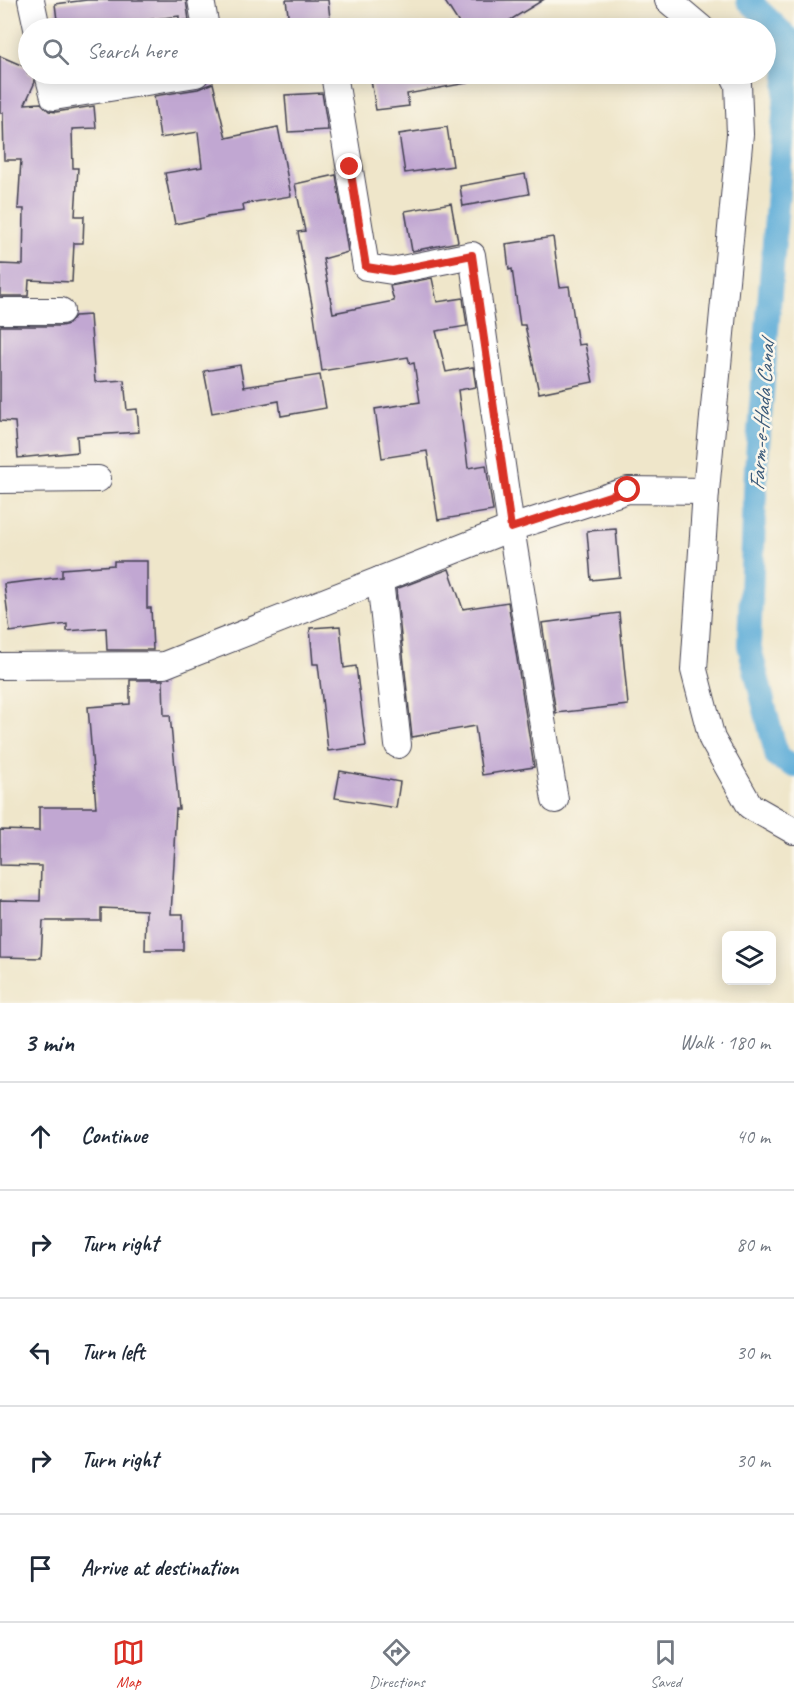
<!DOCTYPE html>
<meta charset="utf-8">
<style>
:root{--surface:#fff;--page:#f6f6f7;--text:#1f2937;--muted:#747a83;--line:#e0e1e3;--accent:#d93025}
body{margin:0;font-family:Caveat,sans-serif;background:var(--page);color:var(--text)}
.controls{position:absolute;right:18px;bottom:18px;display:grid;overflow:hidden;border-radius:9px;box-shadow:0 3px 15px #0003}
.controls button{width:54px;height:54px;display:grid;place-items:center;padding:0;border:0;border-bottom:2px solid var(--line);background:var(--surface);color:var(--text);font:30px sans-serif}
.stop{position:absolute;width:18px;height:18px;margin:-14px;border:4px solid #d93025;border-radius:50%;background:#fff}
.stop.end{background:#d93025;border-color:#fff;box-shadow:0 2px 6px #0008}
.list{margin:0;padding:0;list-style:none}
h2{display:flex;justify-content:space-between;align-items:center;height:78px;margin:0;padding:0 24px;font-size:26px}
h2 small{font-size:20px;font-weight:400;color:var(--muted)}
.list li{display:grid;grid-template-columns:39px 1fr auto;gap:18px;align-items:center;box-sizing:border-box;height:108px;padding:0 24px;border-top:2px solid var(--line)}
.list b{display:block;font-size:22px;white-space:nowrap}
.list em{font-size:20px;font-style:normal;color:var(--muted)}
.icon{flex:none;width:33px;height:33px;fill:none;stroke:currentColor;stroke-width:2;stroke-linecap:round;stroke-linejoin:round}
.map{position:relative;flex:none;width:794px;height:1003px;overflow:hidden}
.search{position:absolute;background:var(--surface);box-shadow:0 3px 15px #0003;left:18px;right:18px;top:18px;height:66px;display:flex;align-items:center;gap:15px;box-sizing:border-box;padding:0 21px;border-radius:33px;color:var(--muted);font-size:22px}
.sheet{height:618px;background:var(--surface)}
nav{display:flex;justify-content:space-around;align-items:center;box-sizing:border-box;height:84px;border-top:2px solid var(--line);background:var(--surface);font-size:16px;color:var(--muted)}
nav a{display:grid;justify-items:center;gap:3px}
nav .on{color:var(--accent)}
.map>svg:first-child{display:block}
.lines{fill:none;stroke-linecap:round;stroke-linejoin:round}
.canal{stroke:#5eadd8;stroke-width:24}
.building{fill:#c1a7d2}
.minor-casing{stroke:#413f50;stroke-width:28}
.minor{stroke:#fff;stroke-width:26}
.route{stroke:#d93025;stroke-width:8}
.labels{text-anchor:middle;stroke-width:5;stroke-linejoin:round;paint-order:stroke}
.water-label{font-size:22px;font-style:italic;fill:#3a5a7a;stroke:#fbf7ec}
</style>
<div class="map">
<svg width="794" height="1003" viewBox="0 0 794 1003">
<rect width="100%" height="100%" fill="#fbf7ec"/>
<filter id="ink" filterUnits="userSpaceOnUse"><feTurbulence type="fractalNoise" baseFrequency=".0167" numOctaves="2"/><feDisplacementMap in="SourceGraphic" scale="12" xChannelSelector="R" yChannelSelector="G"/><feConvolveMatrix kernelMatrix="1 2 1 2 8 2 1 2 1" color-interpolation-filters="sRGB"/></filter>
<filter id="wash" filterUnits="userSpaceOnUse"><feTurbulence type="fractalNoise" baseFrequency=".008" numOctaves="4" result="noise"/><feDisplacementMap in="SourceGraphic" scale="24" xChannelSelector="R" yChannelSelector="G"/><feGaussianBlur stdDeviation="1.35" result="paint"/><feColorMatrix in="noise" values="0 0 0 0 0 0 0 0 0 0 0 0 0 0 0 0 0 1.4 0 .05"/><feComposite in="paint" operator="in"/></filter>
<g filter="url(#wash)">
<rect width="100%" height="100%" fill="#efe6ca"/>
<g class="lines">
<path class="canal" d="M 748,0 L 790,40 L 756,470 L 749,645 L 777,757 L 794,766"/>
</g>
<g id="blocks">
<g class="building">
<path d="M 87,0 L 186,0 L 189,20 L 179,21 L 179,16 L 96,26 L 97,28 L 58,28 L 55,4 Z"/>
<path d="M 286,0 L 328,0 L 331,28 L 290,28 Z"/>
<path d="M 444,0 L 543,0 L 497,28 L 462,28 Z"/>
<path d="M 0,56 L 28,68 L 28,74 L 33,74 L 35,82 L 25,104 L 41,103 L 49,111 L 56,112 L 94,106 L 96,128 L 72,129 L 73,168 L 78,168 L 75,216 L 84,216 L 83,243 L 74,243 L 72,282 L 29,280 L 28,296 L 0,296 L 0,264 L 23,265 L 24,209 L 18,209 L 21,160 L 4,160 L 3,113 L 0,113 Z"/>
<path d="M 370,74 L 466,74 L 467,83 L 407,94 L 409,106 L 376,110 Z"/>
<path d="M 213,83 L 226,138 L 278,127 L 291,196 L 243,204 L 244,211 L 208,216 L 208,217 L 175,224 L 165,173 L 202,167 L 198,132 L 160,138 L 154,96 L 198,89 Z"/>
<path d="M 322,93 L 328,130 L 288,132 L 285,95 Z"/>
<path d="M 447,127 L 453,166 L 405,173 L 399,134 Z"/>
<path d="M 525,174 L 529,194 L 463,206 L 460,186 Z"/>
<path d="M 336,175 L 348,252 L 323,259 L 333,313 L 394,301 L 390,286 L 432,278 L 437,302 L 463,298 L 467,326 L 436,331 L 446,372 L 473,367 L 476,387 L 458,390 L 468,468 L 486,465 L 493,511 L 438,520 L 427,451 L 382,458 L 375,409 L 420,402 L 414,363 L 410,364 L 408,357 L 322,371 L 314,315 L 298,232 L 305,231 L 295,184 Z"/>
<path d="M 451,203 L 458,242 L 412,251 L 405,211 Z"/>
<path d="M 553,237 L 560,287 L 569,286 L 578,345 L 585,344 L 593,382 L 539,393 L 525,325 L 520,325 L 512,269 L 509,270 L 506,244 Z"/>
<path d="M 90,315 L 95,382 L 124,380 L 127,410 L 137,409 L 139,432 L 77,436 L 78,452 L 18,458 L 15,422 L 0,421 L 0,326 L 61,326 L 69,324 L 75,316 Z"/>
<path d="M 240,365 L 244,387 L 320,375 L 326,408 L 281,416 L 279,401 L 212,413 L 204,371 Z"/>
<path d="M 616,529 L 620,577 L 591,580 L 587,531 Z"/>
<path d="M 114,561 L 147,561 L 147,608 L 151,608 L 153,650 L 107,650 L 106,628 L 67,631 L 67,624 L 10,632 L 4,584 L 62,577 L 62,569 L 114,565 Z"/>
<path d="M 449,569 L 463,609 L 508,602 L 534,767 L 482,775 L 475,726 L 412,737 L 396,589 Z"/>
<path d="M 619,613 L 628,705 L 556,713 L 542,623 Z"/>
<path d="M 340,626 L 344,668 L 356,666 L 366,746 L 328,751 L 318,664 L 313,664 L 310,628 Z"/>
<path d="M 130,680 L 163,680 L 164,715 L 170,715 L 179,809 L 176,809 L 174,846 L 175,846 L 171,914 L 183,914 L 183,950 L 145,950 L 146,910 L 101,908 L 101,921 L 43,921 L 41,958 L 0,957 L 0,900 L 40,901 L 41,866 L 0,865 L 0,830 L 39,831 L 39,807 L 96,807 L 88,707 L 130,704 Z"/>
<path d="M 340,771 L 400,782 L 396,808 L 335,798 Z"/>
</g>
</g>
</g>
<g filter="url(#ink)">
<use href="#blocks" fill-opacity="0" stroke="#413f50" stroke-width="1.5"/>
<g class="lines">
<g class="minor-casing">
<g id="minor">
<path d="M 31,0 L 37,28"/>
<path d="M 201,0 L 206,28"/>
<path d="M 668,0 L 701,28"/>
<path d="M 48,74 L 54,97 L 196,74"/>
<path d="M 334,74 L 366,267 L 392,271 L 472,255 L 511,528 L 555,800"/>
<path d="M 733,74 L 738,84 L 740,134 L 706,491 L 694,670 L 712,739 L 750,806 L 794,831"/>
<path d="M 0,311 L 61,311"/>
<path d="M 0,480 L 98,479"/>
<path d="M 380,580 L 398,745"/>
<path d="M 0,666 L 164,665 L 511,528 L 628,490 L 706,491"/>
</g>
</g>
<use href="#minor" class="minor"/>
</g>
</g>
<g class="lines" filter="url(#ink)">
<path class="route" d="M 350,167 L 366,267 L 392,271 L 472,255 L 511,528 L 628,490"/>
</g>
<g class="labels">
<g class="water-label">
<text transform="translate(761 416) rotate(-86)" y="8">Farm-e-Hada Canal</text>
</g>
</g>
</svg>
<div class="controls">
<button><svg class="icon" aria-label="layers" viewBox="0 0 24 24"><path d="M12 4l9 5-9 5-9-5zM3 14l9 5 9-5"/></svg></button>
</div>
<div class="stop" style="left:628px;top:490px"></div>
<div class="stop end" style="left:350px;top:167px"></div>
<div class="search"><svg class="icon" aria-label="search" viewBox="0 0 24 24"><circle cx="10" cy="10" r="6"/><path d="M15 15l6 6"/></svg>Search here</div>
</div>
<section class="sheet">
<h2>3 min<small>Walk · 180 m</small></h2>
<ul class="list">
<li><svg class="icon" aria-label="ahead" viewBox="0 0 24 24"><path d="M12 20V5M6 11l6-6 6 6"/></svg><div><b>Continue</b></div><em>40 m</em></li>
<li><svg class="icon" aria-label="right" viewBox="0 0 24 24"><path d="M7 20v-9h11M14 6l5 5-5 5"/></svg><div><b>Turn right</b></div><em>80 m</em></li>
<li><svg class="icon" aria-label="left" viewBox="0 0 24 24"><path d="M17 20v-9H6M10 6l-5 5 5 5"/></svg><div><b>Turn left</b></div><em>30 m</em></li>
<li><svg class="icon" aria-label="right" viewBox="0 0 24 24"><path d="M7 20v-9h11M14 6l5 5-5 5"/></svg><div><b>Turn right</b></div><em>30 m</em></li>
<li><svg class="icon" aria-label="arrive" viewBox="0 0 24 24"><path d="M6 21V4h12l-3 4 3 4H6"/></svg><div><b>Arrive at destination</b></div></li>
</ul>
</section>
<nav>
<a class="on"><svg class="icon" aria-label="map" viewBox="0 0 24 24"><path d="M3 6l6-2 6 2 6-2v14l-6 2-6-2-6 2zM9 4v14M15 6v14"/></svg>Map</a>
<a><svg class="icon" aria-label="directions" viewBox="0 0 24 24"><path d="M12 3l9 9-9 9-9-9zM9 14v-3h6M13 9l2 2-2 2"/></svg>Directions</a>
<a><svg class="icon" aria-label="saved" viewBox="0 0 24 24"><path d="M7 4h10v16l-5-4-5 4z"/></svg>Saved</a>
</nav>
